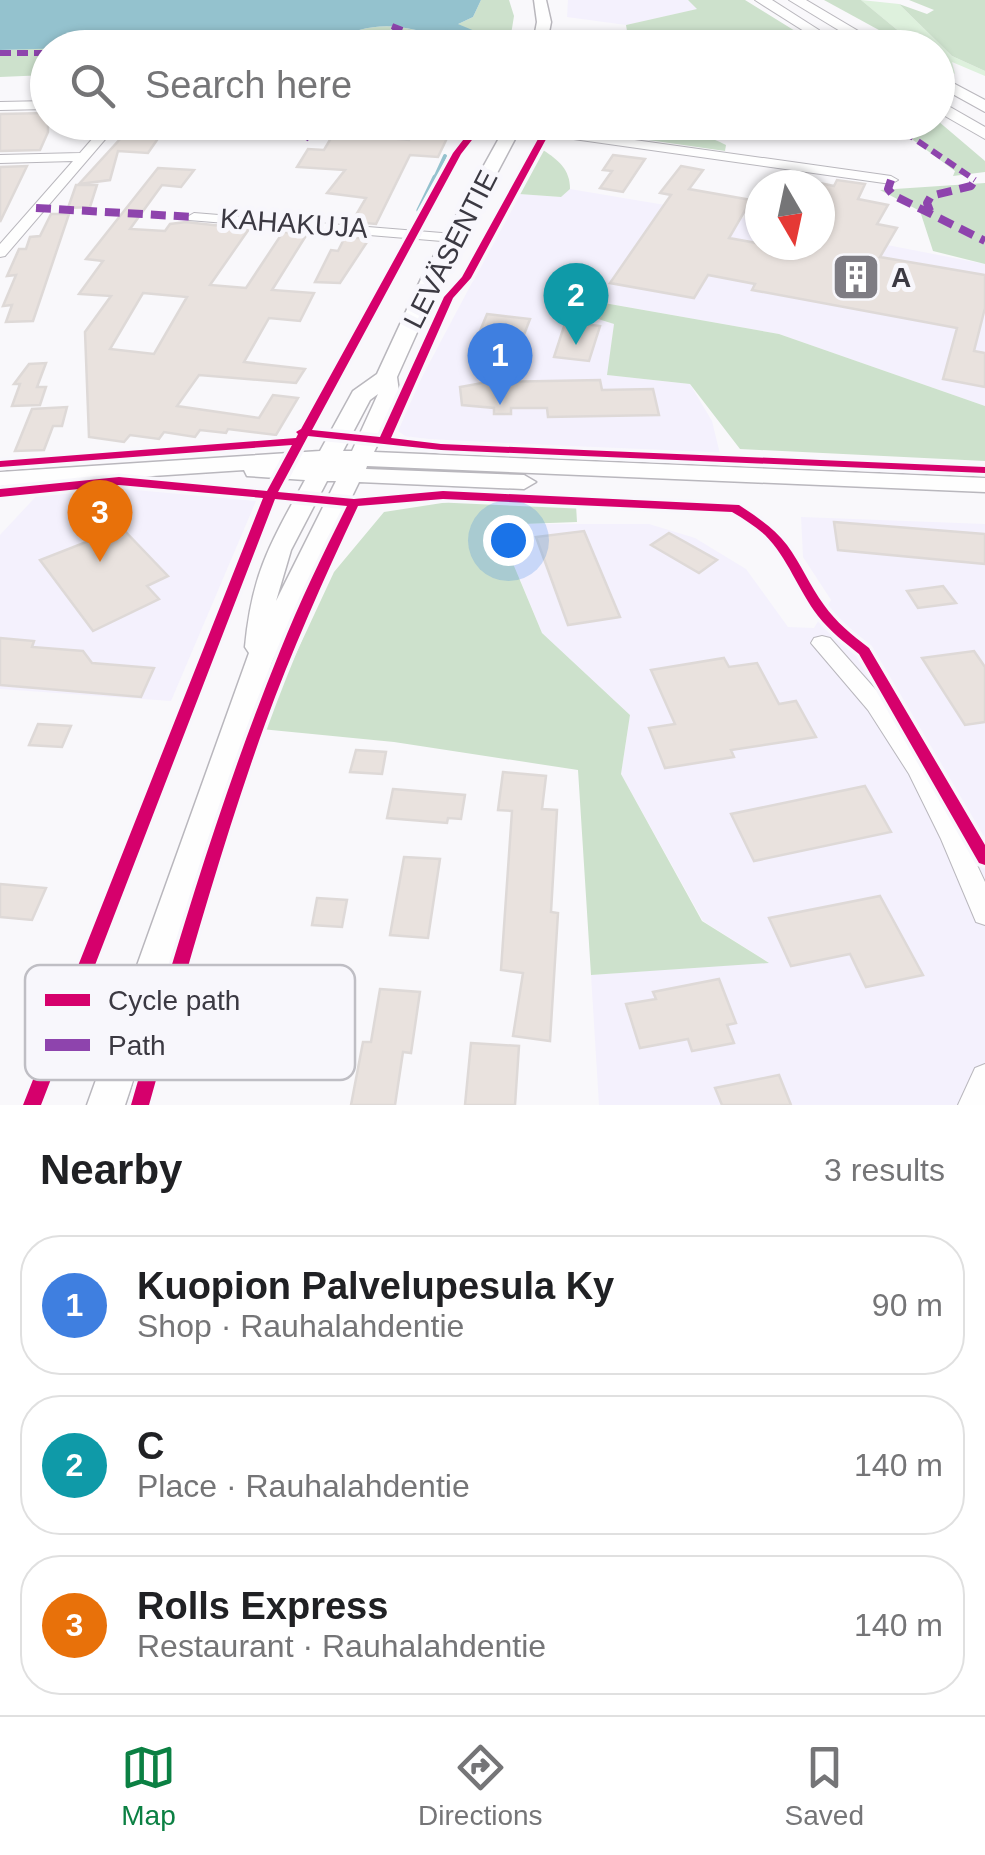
<!DOCTYPE html>
<meta charset="utf-8">
<style>
:root{--surface:#fff;--page:#f6f6f6;--text:#202124;--muted:#757577;--line:#e0e0e0;--accent:#0b8043}
body{margin:0;font-family:Arial,sans-serif;background:var(--page);color:var(--text)}
.compass{position:absolute;left:745px;top:170px;width:90px;height:90px;border-radius:50%;background:var(--surface);box-shadow:0 2px 8px #0004;rotate:171deg}
.you{position:absolute;left:508px;top:540px;width:35px;height:35px;margin:-25px;border:8px solid #fff;border-radius:50%;background:#1a73e8;box-shadow:0 0 0 15px #1a73e833}
.badge{display:grid;place-items:center;width:65px;height:65px;border-radius:50%;background:var(--accent);color:#fff;font-size:32px;font-weight:700}
.pin{position:absolute;translate:-50% -82px;filter:drop-shadow(0 2px 5px #0008)}
.pin::after{content:'';position:absolute;top:52px;width:35px;height:30px;background:inherit;clip-path:polygon(0 0,100% 0,50% 100%)}
.list{margin:0;padding:0;list-style:none}
h2{display:flex;justify-content:space-between;align-items:center;height:130px;margin:0;padding:0 40px;font-size:42px}
h2 small{font-size:32px;font-weight:400;color:var(--muted)}
.list li{display:grid;grid-template-columns:65px 1fr auto;gap:30px;align-items:center;box-sizing:border-box;height:140px;margin:0 20px 20px;padding:0 20px;border:2px solid var(--line);border-radius:40px}
.list b{display:block;font-size:38px;white-space:nowrap}
.list p{margin:0;font-size:32px;white-space:nowrap;color:var(--muted)}
.list em{font-size:32px;font-style:normal;color:var(--muted)}
.icon{flex:none;width:55px;height:55px;fill:none;stroke:currentColor;stroke-width:2;stroke-linecap:round;stroke-linejoin:round}
.map{position:relative;flex:none;width:985px;height:1105px;overflow:hidden}
.search{position:absolute;background:var(--surface);box-shadow:0 2px 8px #0004;left:30px;right:30px;top:30px;height:110px;display:flex;align-items:center;gap:25px;box-sizing:border-box;padding:0 35px;border-radius:55px;color:var(--muted);font-size:38px}
.sheet{height:610px;background:var(--surface)}
nav{display:flex;justify-content:space-around;align-items:center;box-sizing:border-box;height:140px;border-top:2px solid var(--line);background:var(--surface);font-size:28px;color:var(--muted)}
nav a{display:grid;justify-items:center;gap:5px}
nav .on{color:var(--accent)}
.map>svg:first-child{display:block}
.built{fill:#f4f1fd}
.green{fill:#def1dd}
.forest{fill:#cde1cc}
.water{fill:#94c2ce}
.lines{fill:none;stroke-linecap:round;stroke-linejoin:round}
.stream-far1{stroke:#94c2ce;stroke-width:4}
.stream{stroke:#94c2ce;stroke-width:5}
.river{fill:#94c2ce;fill-rule:evenodd}
.building{fill:#e9e2de;stroke:#ded9d7;stroke-width:2.5;fill-rule:evenodd}
.minor-casing{stroke:#b9b7bd;stroke-width:2}
.major-casing{stroke:#b9b7bd;stroke-width:3}
.highway-casing{stroke:#b9b7bd;stroke-width:2}
.minor{fill:#fefefe;fill-rule:evenodd}
.major{fill:#fefefe;fill-rule:evenodd}
.highway{fill:#fefefe;fill-rule:evenodd}
.quiet-far1{stroke:#8e44ad;stroke-width:6;stroke-dasharray:11 6;stroke-linecap:butt}
.quiet{stroke:#8e44ad;stroke-width:8;stroke-dasharray:15 8;stroke-linecap:butt}
.cycleway-casing{stroke:#f8f7fc;stroke-width:7}
.cycleway{fill:#d6006c;fill-rule:evenodd}
.labels{text-anchor:middle;stroke-width:10;stroke-linejoin:round;paint-order:stroke}
.far-street-label{font-size:28px;fill:#3b3942;stroke:#f8f7fc}
.far-poi-label{font-size:28px;font-weight:bold;fill:#3b3942;stroke:#f8f7fc;text-anchor:start}
.key{fill:#f8f7fc;stroke:#bfbec4;stroke-width:2.5}
.key-label{font-size:28px;fill:#3b3942}
</style>
<div class="map">
<svg width="985" height="1105" viewBox="0 0 985 1105">
<rect width="100%" height="100%" fill="#f9f8fb"/>
<g class="built">
<path d="M 568,0 L 688,0 L 698,9 L 626,25 L 567,17 Z"/>
<path d="M 570,189 L 760,221 L 760,245 L 820,245 L 820,232 L 985,264 L 985,406 L 779,334 L 571,297 L 569,310 L 614,324 L 608,375 L 690,384 L 712,421 L 720,454 L 408,438 L 398,431 L 415,390 L 519,194 L 560,197 Z"/>
<path d="M 127,484 L 256,501 L 171,701 L 0,689 L 0,535 L 44,488 Z"/>
<path d="M 801,517 L 985,524 L 985,1105 L 599,1105 L 591,975 L 768,962 L 703,921 L 621,774 L 630,715 L 542,633 L 497,524 L 649,524 L 695,538 L 746,569 L 788,627 L 814,628 L 831,600 L 803,557 Z"/>
</g>
<path class="green" d="M 861,0 L 899,4 L 952,56 L 985,71 L 985,76 L 952,62 L 955,74 L 938,63 L 938,48 L 918,47 Z"/>
<g class="forest">
<path d="M 481,0 L 509,0 L 514,16 L 509,47 L 55,48 L 106,47 L 119,41 L 330,42 C 373,19 404,24 447,40 L 454,26 L 473,17 Z"/>
<path d="M 688,0 L 745,0 L 821,47 L 740,47 L 627,31 L 626,25 L 697,9 Z"/>
<path d="M 824,0 L 861,0 L 918,47 L 910,47 Z"/>
<path d="M 909,0 L 985,0 L 985,71 L 952,56 L 899,4 L 927,14 L 934,10 Z"/>
<path d="M 47,48 L 47,75 L 0,77 L 0,50 Z"/>
<path d="M 938,121 L 985,161 L 985,172 L 953,176 L 955,171 L 890,123 Z"/>
<path d="M 560,123 C 606,122 685,122 726,145 L 725,151 L 579,130 Z"/>
<path d="M 543,150 C 558,160 570,169 570,189 L 561,197 L 519,194 Z"/>
<path d="M 985,183 L 985,264 L 933,251 L 920,211 L 880,190 Z"/>
<path d="M 570,297 L 779,334 L 985,406 L 985,461 L 740,449 L 690,384 L 607,375 L 614,324 L 569,310 Z"/>
<path d="M 455,501 L 576,505 L 577,522 L 497,525 L 542,633 L 630,715 L 621,774 L 702,921 L 769,963 L 591,975 L 578,770 L 394,742 L 261,729 L 334,572 L 384,512 Z"/>
</g>
<path class="water" d="M 0,0 L 481,0 L 473,17 L 454,26 L 448,40 C 404,24 373,19 330,42 L 119,41 L 106,47 L 0,50 Z"/>
<g class="lines">
<g class="stream-far1">
<path d="M 463,127 L 464,122"/>
<path d="M 434,180 L 445,156"/>
</g>
<path class="stream" d="M 419,210 L 435,177"/>
<path class="river" d="M 453,22 L 487,36 L 488,48 L 468,48 L 470,43 L 444,28 Z"/>
</g>
<g class="building">
<path d="M 48,113 L 48,132 L 40,150 L 0,151 L 0,114 Z"/>
<path d="M 143,122 L 168,124 L 148,153 L 118,151 L 110,180 L 79,184 L 122,137 L 128,137 Z"/>
<path d="M 426,122 L 445,122 L 439,136 L 448,136 L 438,157 L 410,155 L 376,224 L 352,222 L 366,198 L 327,193 L 345,170 L 297,167 L 308,149 L 324,150 L 334,133 L 409,140 L 413,133 L 421,134 Z"/>
<path d="M 613,155 L 645,159 L 623,192 L 600,188 L 612,171 L 603,170 Z"/>
<path d="M 27,166 L 0,222 L 0,167 Z"/>
<path d="M 681,166 L 703,170 L 689,189 L 751,200 L 729,238 L 784,248 L 820,245 L 820,183 L 834,186 L 837,180 L 865,184 L 858,199 L 888,205 L 877,224 L 897,228 L 880,257 L 985,275 L 985,308 L 974,351 L 985,353 L 985,387 L 943,379 L 957,328 L 752,290 L 755,284 L 708,275 L 694,298 L 610,283 L 671,195 L 660,193 Z"/>
<path d="M 158,168 L 194,170 L 181,187 L 162,185 L 130,229 L 165,231 L 170,224 L 186,222 L 249,229 L 210,285 L 246,288 L 283,232 L 307,234 L 272,290 L 314,293 L 300,321 L 269,318 L 244,362 L 305,369 L 296,383 L 199,375 L 177,406 L 259,418 L 273,395 L 298,398 L 276,435 L 228,429 L 226,433 L 200,430 L 195,437 L 164,432 L 159,439 L 130,435 L 124,442 L 89,437 L 85,332 L 111,296 L 79,294 L 103,261 L 86,259 ZM 143,293 L 187,297 L 154,354 L 110,349 Z"/>
<path d="M 76,185 L 97,185 L 90,207 L 68,208 Z"/>
<path d="M 51,214 L 69,214 L 33,321 L 6,322 L 12,305 L 3,306 L 16,275 L 7,276 L 19,249 L 26,249 L 30,237 L 40,236 Z"/>
<path d="M 345,237 L 369,239 L 340,283 L 315,282 L 331,250 L 338,251 Z"/>
<path d="M 487,314 L 530,319 L 517,353 L 473,348 Z"/>
<path d="M 568,314 L 586,316 L 583,324 L 600,326 L 589,361 L 554,357 Z"/>
<path d="M 46,363 L 37,387 L 46,387 L 40,405 L 12,406 L 20,384 L 14,384 L 29,364 Z"/>
<path d="M 600,380 L 602,390 L 653,389 L 659,415 L 548,417 L 547,408 L 511,408 L 511,414 L 494,414 L 494,408 L 462,405 L 460,387 L 488,382 Z"/>
<path d="M 67,407 L 62,426 L 53,426 L 44,450 L 15,451 L 32,409 Z"/>
<path d="M 834,522 L 985,534 L 985,564 L 838,550 Z"/>
<path d="M 122,528 L 168,576 L 147,586 L 159,599 L 93,631 L 40,560 Z"/>
<path d="M 584,531 L 620,617 L 568,625 L 536,537 Z"/>
<path d="M 669,533 L 717,560 L 699,573 L 651,545 Z"/>
<path d="M 943,586 L 956,603 L 918,608 L 907,591 Z"/>
<path d="M 0,638 L 34,641 L 32,647 L 83,651 L 92,663 L 154,668 L 141,697 L 0,685 Z"/>
<path d="M 974,651 L 985,667 L 985,722 L 965,725 L 922,658 Z"/>
<path d="M 724,658 L 729,667 L 757,663 L 779,704 L 796,701 L 816,737 L 731,750 L 734,757 L 665,768 L 649,728 L 675,724 L 651,670 Z"/>
<path d="M 38,724 L 71,726 L 62,747 L 29,745 Z"/>
<path d="M 356,750 L 386,752 L 382,774 L 350,772 Z"/>
<path d="M 503,772 L 546,776 L 542,809 L 557,810 L 551,912 L 558,913 L 550,1041 L 513,1036 L 523,973 L 501,970 L 512,811 L 498,810 Z"/>
<path d="M 865,786 L 891,832 L 754,861 L 731,814 Z"/>
<path d="M 393,789 L 465,795 L 461,819 L 448,818 L 447,823 L 387,818 Z"/>
<path d="M 404,857 L 440,859 L 428,938 L 390,935 Z"/>
<path d="M 0,884 L 46,888 L 32,920 L 0,917 Z"/>
<path d="M 880,896 L 923,975 L 866,987 L 850,954 L 791,966 L 769,918 Z"/>
<path d="M 317,898 L 347,900 L 342,927 L 312,925 Z"/>
<path d="M 719,979 L 736,1023 L 727,1025 L 734,1043 L 692,1051 L 688,1039 L 640,1048 L 626,1004 L 656,999 L 653,992 Z"/>
<path d="M 380,989 L 420,992 L 411,1053 L 403,1052 L 395,1105 L 351,1105 L 363,1042 L 371,1042 Z"/>
<path d="M 471,1043 L 519,1046 L 515,1105 L 465,1105 Z"/>
<path d="M 779,1075 L 791,1105 L 722,1105 L 715,1088 Z"/>
</g>
<g class="lines">
<g class="minor-casing">
<g id="minor">
<path d="M 48,101 L 48,109 L 0,110 L 0,102 Z"/>
<path d="M 107,122 L 120,122 L 5,256 L 0,257 L 0,244 L 73,161 L 0,163 L 0,155 L 80,153 Z"/>
<path d="M 514,123 L 891,176 L 898,180 L 891,184 L 510,130 L 508,127 Z"/>
<path d="M 194,213 L 454,234 L 461,238 L 454,242 L 189,220 L 187,217 Z"/>
<path d="M 822,636 L 830,638 L 884,699 L 945,797 L 985,882 L 985,925 L 976,922 L 941,839 L 909,774 L 868,710 L 811,643 L 814,638 Z"/>
<path d="M 985,1064 L 985,1105 L 958,1105 L 975,1068 Z"/>
</g>
</g>
<g class="major-casing">
<g id="major">
<path d="M 534,0 L 546,0 L 551,22 L 546,48 L 532,48 L 537,22 Z"/>
<path d="M 508,122 L 524,122 L 441,279 L 397,377 L 400,399 L 374,452 L 985,478 L 985,492 L 367,466 L 366,469 L 524,475 L 536,482 L 524,489 L 359,482 L 272,662 L 125,1105 L 87,1105 L 249,653 L 245,647 C 252,573 270,544 305,480 L 247,476 L 244,470 L 0,486 L 0,472 L 320,451 L 353,391 L 377,374 L 421,279 ZM 378,394 L 352,451 L 343,451 L 370,400 ZM 327,481 L 336,481 L 276,601 L 291,550 Z"/>
</g>
</g>
<g class="highway-casing">
<g id="highway">
<path d="M 755,0 L 772,0 L 819,30 L 807,33 Z"/>
<path d="M 789,0 L 806,0 L 887,48 L 868,48 Z"/>
<path d="M 938,75 L 985,100 L 985,112 L 938,86 Z"/>
<path d="M 938,100 L 985,127 L 985,139 L 938,112 Z"/>
</g>
</g>
<use href="#minor" class="minor"/>
<use href="#major" class="major"/>
<use href="#highway" class="highway"/>
<g class="quiet-far1">
<path d="M 392,26 L 446,48"/>
<path d="M 377,48 L 396,30"/>
<path d="M 579,48 L 637,34 L 725,48"/>
<path d="M 0,53 L 48,53"/>
<path d="M 311,122 L 299,133 L 312,140"/>
<path d="M 890,122 L 975,180"/>
<path d="M 277,128 L 299,133"/>
</g>
<g class="quiet">
<path d="M 891,180 L 888,189 L 893,195 L 985,241"/>
<path d="M 36,208 L 194,217"/>
<path d="M 930,211 L 927,203 L 931,196 L 971,186 L 977,177"/>
</g>
<g class="cycleway-casing">
<path id="cycleway" d="M 477,122 L 486,122 L 461,154 L 312,430 L 380,437 L 444,297 L 462,277 L 543,130 L 547,128 L 551,130 L 471,278 L 453,298 L 391,438 L 441,444 L 985,467 L 985,473 L 441,450 L 308,436 L 278,492 L 354,499 L 443,491 L 739,505 C 757,517 774,528 787,545 C 801,564 810,586 824,605 C 836,622 852,635 869,648 L 985,845 L 985,865 L 979,863 L 859,654 C 844,642 830,631 818,616 C 798,590 788,558 765,535 C 755,526 744,519 732,512 L 443,499 L 358,506 C 324,578 292,650 265,724 C 220,849 185,977 149,1105 L 131,1105 C 175,952 220,798 280,651 C 300,601 323,554 347,506 L 275,499 L 41,1105 L 23,1105 L 263,498 L 119,485 L 0,497 L 0,489 L 119,477 L 267,491 L 292,445 L 0,467 L 0,461 L 296,438 L 298,434 L 296,432 L 301,429 L 453,153 Z"/>
</g>
<use href="#cycleway" class="cycleway"/>
</g>
<defs>
<g id="building-square" transform="scale(2.5)"><rect x="-9" y="-9" width="18" height="18" rx="4" fill="#7e7c83" stroke="#f8f7fc"/><path d="M-4-6H4V6H1V3H-1V6H-4ZM-2.5-4.3h1.7v1.8h-1.7ZM.8-4.3h1.7v1.8H.8ZM-2.5-1h1.7V.8h-1.7ZM.8-1h1.7V.8H.8Z" fill="#fff"/></g>
</defs>
<g fill-rule="evenodd">
<use href="#building-square" x="856" y="277"/>
</g>
<g class="labels">
<g class="far-street-label">
<text transform="translate(294 223) rotate(4)" y="10">KAHAKUJA</text>
<text transform="translate(450 249) rotate(-63)" y="10">LEVÄSENTIE</text>
</g>
<g class="far-poi-label">
<text x="891" y="287">A</text>
</g>
</g>
<rect x="25" y="965" width="330" height="115" rx="15" class="key"/>
<rect x="45" y="994" width="45" height="12" fill="#d6006c"/>
<rect x="45" y="1039" width="45" height="12" fill="#8e44ad"/>
<g class="key-label">
<text x="108" y="1010">Cycle path</text>
<text x="108" y="1055">Path</text>
</g>
</svg>
<svg class="compass" viewBox="-18 -18 36 36"><path d="M0-13l5 13h-10z" fill="#e53935"/><path d="M0 13l5-13h-10z" fill="#757577"/></svg>
<div class="you"></div>
<div class="pin badge" style="left:500px;top:405px;background:#3f7fe0">1</div>
<div class="pin badge" style="left:576px;top:345px;background:#0f9aa8">2</div>
<div class="pin badge" style="left:100px;top:562px;background:#e8710a">3</div>
<div class="search"><svg class="icon" aria-label="search" viewBox="0 0 24 24"><circle cx="10" cy="10" r="6"/><path d="M15 15l6 6"/></svg>Search here</div>
</div>
<section class="sheet">
<h2>Nearby<small>3 results</small></h2>
<ul class="list">
<li><span class="badge" style="background:#3f7fe0">1</span><div><b>Kuopion Palvelupesula Ky</b><p>Shop · Rauhalahdentie</p></div><em>90 m</em></li>
<li><span class="badge" style="background:#0f9aa8">2</span><div><b>C</b><p>Place · Rauhalahdentie</p></div><em>140 m</em></li>
<li><span class="badge" style="background:#e8710a">3</span><div><b>Rolls Express</b><p>Restaurant · Rauhalahdentie</p></div><em>140 m</em></li>
</ul>
</section>
<nav>
<a class="on"><svg class="icon" aria-label="map" viewBox="0 0 24 24"><path d="M3 6l6-2 6 2 6-2v14l-6 2-6-2-6 2zM9 4v14M15 6v14"/></svg>Map</a>
<a><svg class="icon" aria-label="directions" viewBox="0 0 24 24"><path d="M12 3l9 9-9 9-9-9zM9 14v-3h6M13 9l2 2-2 2"/></svg>Directions</a>
<a><svg class="icon" aria-label="saved" viewBox="0 0 24 24"><path d="M7 4h10v16l-5-4-5 4z"/></svg>Saved</a>
</nav>
